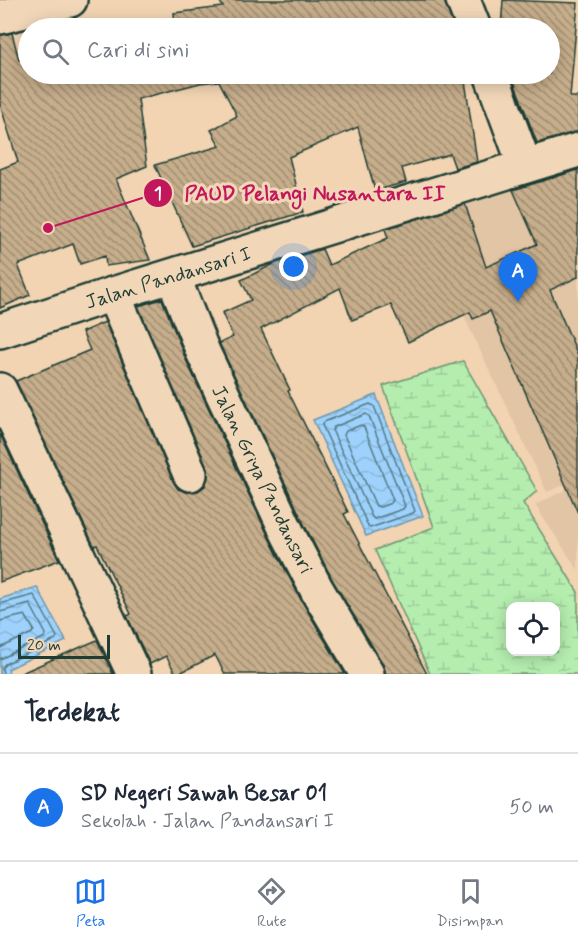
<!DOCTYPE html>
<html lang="id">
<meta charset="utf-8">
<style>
:root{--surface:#fff;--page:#f6f6f7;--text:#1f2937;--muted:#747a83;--line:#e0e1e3;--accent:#1a73e8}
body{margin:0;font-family:Mynerve,sans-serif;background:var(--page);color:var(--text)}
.controls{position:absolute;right:18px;bottom:18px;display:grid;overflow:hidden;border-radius:12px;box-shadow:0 3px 15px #0003}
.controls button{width:54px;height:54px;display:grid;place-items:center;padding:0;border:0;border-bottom:2px solid var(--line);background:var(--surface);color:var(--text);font:30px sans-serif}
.scale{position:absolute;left:18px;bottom:15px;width:92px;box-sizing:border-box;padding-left:6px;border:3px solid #1f3d34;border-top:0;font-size:16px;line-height:21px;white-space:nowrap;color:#1f3d34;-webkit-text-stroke:4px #f1d7b8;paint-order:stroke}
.you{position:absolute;left:294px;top:267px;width:21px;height:21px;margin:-15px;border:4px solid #fff;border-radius:50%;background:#1a73e8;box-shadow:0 0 0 9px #1a73e833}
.badge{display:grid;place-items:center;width:39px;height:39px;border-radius:50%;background:var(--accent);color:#fff;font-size:20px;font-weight:700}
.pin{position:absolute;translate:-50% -50px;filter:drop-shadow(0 2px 3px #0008)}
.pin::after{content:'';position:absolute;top:32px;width:21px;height:18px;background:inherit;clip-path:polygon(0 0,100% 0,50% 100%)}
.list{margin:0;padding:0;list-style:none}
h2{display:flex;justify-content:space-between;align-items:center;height:78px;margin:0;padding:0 24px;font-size:26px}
h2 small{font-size:20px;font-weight:400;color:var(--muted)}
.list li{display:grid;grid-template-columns:39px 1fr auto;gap:18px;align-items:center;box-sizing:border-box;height:108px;padding:0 24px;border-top:2px solid var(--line)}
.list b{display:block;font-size:22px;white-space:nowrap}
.list p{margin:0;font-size:20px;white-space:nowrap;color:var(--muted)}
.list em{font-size:20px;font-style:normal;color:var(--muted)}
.icon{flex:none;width:33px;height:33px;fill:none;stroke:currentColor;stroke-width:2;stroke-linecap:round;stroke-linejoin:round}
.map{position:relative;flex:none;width:578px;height:674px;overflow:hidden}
.search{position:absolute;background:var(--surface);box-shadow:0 3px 15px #0003;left:18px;right:18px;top:18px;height:66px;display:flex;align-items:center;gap:15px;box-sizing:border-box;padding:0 21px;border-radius:33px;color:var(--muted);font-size:22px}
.sheet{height:186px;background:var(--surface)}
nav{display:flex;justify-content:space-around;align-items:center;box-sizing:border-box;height:84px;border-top:2px solid var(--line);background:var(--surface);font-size:16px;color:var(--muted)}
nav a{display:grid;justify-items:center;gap:3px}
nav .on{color:var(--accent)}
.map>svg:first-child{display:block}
.built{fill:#e1c5a4}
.wetland{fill:url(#wetland-marsh);stroke:#6a9572;stroke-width:1.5;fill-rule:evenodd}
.water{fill:url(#water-waves);stroke:#6b96ac;stroke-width:1.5}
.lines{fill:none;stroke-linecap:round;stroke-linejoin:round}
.shore{stroke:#527984;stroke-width:1.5}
.building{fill:url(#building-back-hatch);stroke:#1f3d34;stroke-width:1.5}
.street-casing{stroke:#1f3d34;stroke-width:38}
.secondary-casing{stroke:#1f3d34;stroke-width:38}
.street{stroke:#f1d7b8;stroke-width:33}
.secondary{stroke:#f1d7b8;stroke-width:33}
.labels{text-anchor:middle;stroke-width:6;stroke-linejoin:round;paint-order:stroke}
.street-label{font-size:20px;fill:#1f3d34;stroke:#f1d7b8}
.leader{fill:none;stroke:#c2185b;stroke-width:2}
.callout-dot{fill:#c2185b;stroke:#f1d7b8;stroke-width:2}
.mark-label{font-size:18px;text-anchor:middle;font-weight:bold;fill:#fff}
.callout-label{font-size:21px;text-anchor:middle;font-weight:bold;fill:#c2185b;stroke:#f1d7b8;stroke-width:6;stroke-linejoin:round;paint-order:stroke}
</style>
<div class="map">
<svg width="578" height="674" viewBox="0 0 578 674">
<defs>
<pattern id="wetland-marsh" width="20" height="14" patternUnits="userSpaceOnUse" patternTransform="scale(1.5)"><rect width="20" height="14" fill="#b5edaf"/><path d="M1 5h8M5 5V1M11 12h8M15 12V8" fill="none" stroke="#9bcc97"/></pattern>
<pattern id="water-waves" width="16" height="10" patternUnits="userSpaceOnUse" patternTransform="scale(1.5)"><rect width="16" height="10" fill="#9ed2fc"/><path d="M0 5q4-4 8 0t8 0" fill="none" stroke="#88b5d9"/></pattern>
<pattern id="building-back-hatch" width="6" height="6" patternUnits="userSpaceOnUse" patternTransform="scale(1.5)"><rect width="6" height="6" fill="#c6ad8b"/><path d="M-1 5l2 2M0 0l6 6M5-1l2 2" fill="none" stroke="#a08e72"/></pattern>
</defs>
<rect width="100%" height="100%" fill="#f2d4b2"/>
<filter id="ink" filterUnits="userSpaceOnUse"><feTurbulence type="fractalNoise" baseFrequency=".0167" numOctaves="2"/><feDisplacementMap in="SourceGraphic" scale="12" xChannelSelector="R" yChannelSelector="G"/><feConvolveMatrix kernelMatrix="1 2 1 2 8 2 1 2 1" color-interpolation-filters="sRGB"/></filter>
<g filter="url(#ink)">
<g class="built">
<path d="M 578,157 L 578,479 L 547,492 L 444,274 L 426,248 L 412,208 Z"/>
<path d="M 578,484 L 578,570 L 535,505 Z"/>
</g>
<path class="wetland" d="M 463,361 L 537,491 L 523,503 L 578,592 L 578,674 L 430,674 L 375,550 L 434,527 L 383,386 ZM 510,606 L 556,606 L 556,652 L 510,652 Z"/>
<g class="water">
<path d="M 376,395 L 423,516 L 366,536 L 313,420 Z"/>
<path d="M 37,587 L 66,641 L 8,669 L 9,674 L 0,674 L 0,599 Z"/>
</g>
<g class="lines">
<g class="shore">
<path d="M 370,404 L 374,406 L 415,511 L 413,513 L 370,528 L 368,526 L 322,425 L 324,422 Z"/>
<path d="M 366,414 L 369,416 L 405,506 L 403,509 L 374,519 L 372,517 L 332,430 L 334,427 Z"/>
<path d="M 361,425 L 364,427 L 393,500 L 391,503 L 380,507 L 376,506 L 344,435 L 346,431 Z"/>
<path d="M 0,604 L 34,595 L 57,637 L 55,640 L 5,664 L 2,668 L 3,674"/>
<path d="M 0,612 L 30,604 L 46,634 L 45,637 L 0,659"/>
<path d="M 0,621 L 25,615 L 34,630 L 32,633 L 0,648"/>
</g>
</g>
<g class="building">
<path d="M 219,0 L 445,0 L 454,28 L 175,28 L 174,13 L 223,7 Z"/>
<path d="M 503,0 L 578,3 L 570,97 L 578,97 L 578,132 L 537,143 L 511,74 L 549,74 L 549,28 L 501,28 Z"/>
<path d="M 12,33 L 19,60 L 28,56 L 28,74 L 464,74 L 477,162 L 455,168 L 450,154 L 402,168 L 406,182 L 375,191 L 358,127 L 289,157 L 303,212 L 192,246 L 155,165 L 220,146 L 211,130 L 237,116 L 219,81 L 200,83 L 138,99 L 147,166 L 116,179 L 150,260 L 106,266 L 105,256 L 80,264 L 73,244 L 18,265 L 30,295 L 0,308 L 0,169 L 18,162 L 0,104 L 0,35 Z"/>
<path d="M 578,170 L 578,277 L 550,290 L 578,355 L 578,513 L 490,311 L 473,319 L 470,312 L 408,342 L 391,305 L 352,320 L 340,288 L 261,329 L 290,390 L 288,391 L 348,512 L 344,514 L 427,674 L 386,674 L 383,664 L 333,581 L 305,526 L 220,345 L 220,343 L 233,337 L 222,313 L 251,300 L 241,280 L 276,263 L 322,249 L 329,265 L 388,238 L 385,229 L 465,204 L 486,267 L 537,244 L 513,190 Z"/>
<path d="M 162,299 L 186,360 L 271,542 L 301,600 L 345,674 L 225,674 L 215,655 L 178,674 L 176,674 L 166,656 L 150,664 L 127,616 L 131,614 L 97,545 L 94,546 L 16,381 L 90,350 L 82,332 L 105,322 L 173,481 L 178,489 L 187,492 L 198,491 L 205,486 L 208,477 L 207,467 L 138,306 Z"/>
<path d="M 0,434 L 59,560 L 0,582 Z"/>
<path d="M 97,640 L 113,674 L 19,674 Z"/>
</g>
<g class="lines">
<g class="street-casing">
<g id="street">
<path d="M 463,0 L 474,28"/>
<path d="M 491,74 L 525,166"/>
<path d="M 173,276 L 203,352 L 288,534 L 317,590 L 367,674"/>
<path d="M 113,294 L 190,474"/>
<path d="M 0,331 L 113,294 L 578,150"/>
<path d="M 0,390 L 134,674"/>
</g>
</g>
<g class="secondary-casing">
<path id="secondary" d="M 0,17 L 70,0"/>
</g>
<use href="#street" class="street"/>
<use href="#secondary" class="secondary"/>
</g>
</g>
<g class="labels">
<g class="street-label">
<text transform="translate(168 277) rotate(-17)" y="7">Jalan Pandansari I</text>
<text transform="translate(263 479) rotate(64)" y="7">Jalan Griya Pandansari</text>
</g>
</g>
<path class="leader" d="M48 228L158 193"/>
<g class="callout-dot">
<circle cx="48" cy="228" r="6"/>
<circle cx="158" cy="193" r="15"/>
</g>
<g class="mark-label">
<text x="158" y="199">1</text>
</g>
<g class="callout-label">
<text x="315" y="200">PAUD Pelangi Nusantara II</text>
</g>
</svg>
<div class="controls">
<button><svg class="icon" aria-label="locate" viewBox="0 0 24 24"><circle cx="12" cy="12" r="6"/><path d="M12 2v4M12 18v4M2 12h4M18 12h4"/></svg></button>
</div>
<div class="scale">20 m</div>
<div class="you"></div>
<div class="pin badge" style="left:518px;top:302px">A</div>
<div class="search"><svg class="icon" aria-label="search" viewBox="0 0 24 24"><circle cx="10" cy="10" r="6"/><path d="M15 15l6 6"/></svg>Cari di sini</div>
</div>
<section class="sheet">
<h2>Terdekat<small></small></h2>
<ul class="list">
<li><span class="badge">A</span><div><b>SD Negeri Sawah Besar 01</b><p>Sekolah · Jalan Pandansari I</p></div><em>50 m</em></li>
</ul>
</section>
<nav>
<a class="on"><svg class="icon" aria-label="map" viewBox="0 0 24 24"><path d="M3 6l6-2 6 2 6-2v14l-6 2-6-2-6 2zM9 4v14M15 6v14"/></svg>Peta</a>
<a><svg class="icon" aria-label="directions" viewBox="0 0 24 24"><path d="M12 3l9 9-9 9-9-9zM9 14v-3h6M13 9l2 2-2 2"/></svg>Rute</a>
<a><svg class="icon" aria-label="saved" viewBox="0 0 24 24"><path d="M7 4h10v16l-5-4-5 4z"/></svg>Disimpan</a>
</nav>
